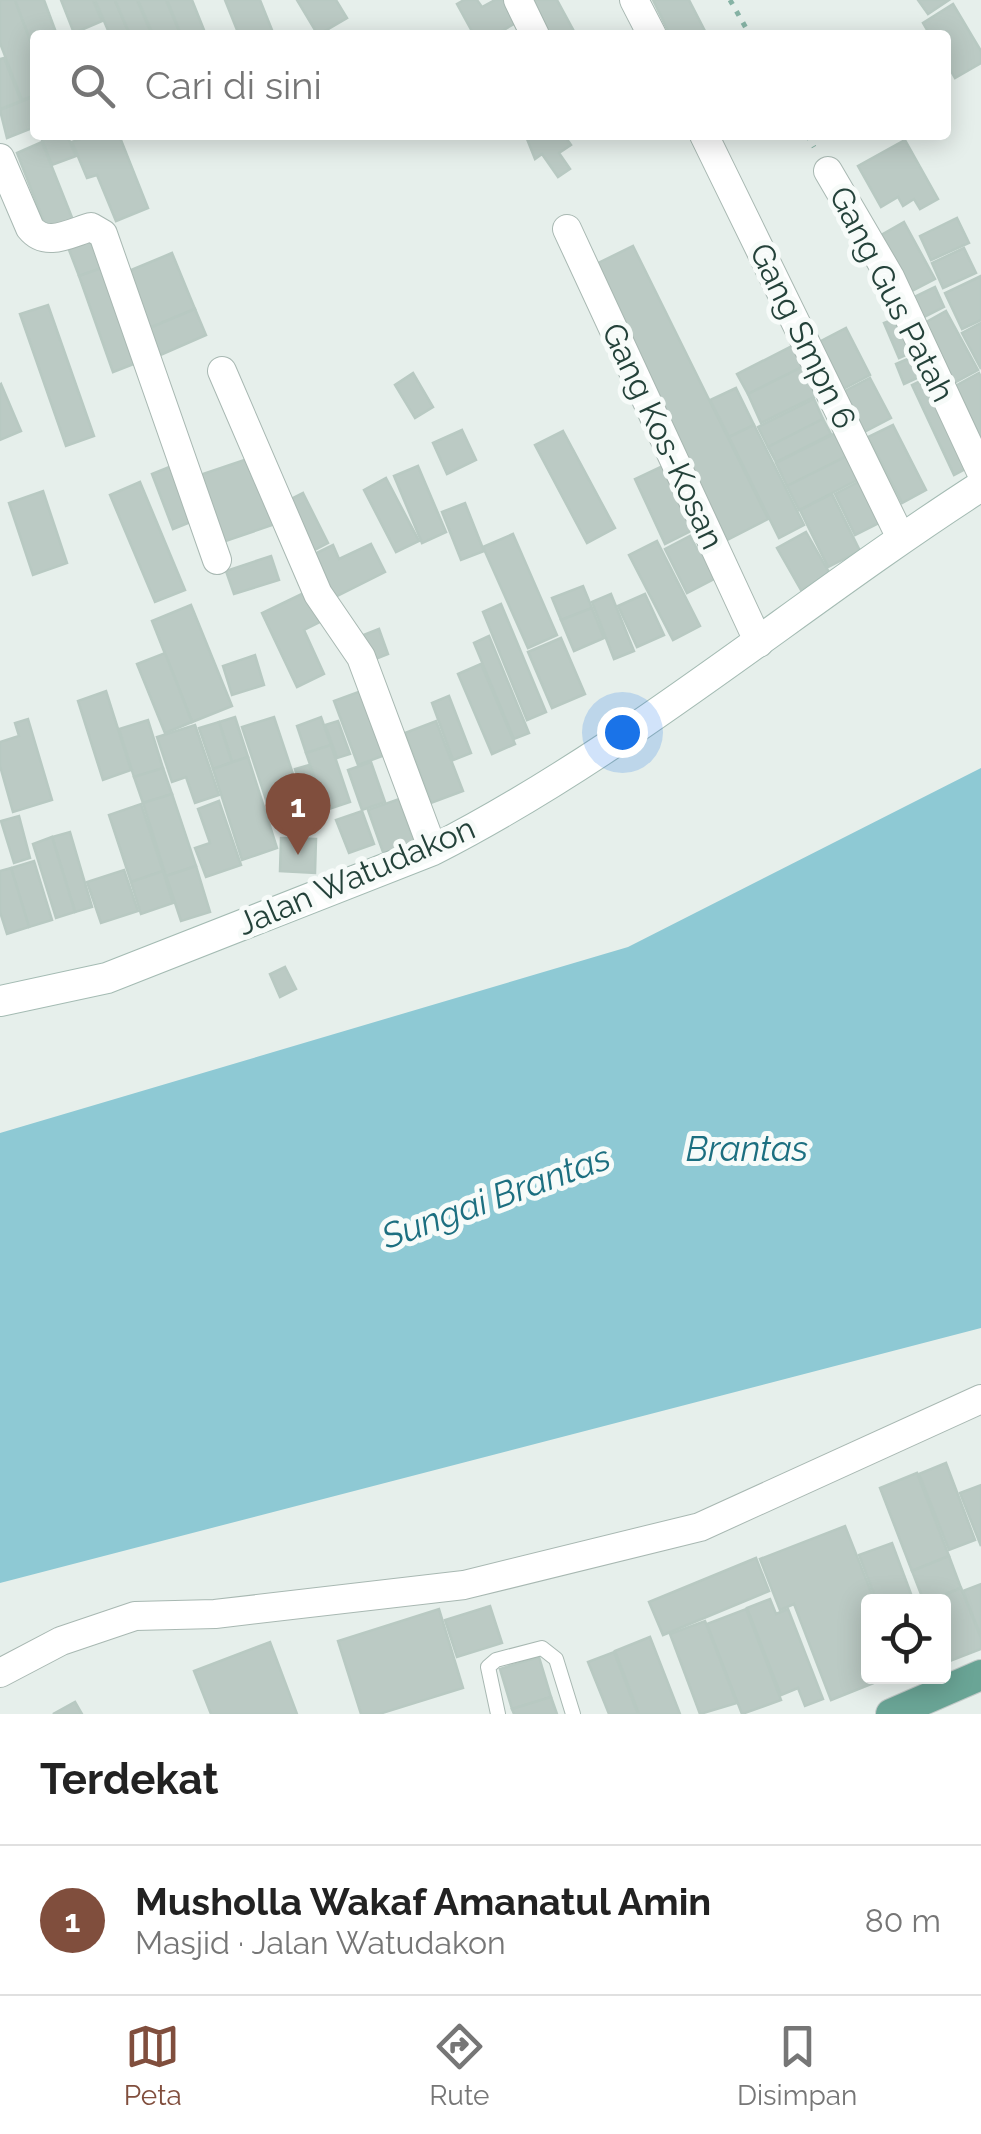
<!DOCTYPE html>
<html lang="id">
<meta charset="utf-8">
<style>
:root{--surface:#fff;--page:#f6f6f6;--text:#222;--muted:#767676;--line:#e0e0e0;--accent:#804e3d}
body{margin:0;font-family:Raleway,sans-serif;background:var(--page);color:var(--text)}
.controls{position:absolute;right:30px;bottom:30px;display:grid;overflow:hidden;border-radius:10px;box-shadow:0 5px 25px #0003}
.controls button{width:90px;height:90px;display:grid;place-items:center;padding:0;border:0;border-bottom:2px solid var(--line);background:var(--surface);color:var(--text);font:50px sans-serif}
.you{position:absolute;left:622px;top:732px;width:35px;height:35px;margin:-25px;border:8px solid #fff;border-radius:50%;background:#1a73e8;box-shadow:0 0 0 15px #1a73e833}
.badge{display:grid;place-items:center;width:65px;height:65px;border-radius:50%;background:var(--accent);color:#fff;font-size:32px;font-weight:700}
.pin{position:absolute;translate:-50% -82px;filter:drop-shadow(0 2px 5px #0008)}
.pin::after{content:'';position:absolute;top:52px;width:35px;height:30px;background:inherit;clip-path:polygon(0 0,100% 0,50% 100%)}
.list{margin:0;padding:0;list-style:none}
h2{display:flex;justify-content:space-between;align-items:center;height:130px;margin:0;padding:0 40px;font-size:42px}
h2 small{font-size:32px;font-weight:400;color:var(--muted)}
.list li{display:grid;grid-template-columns:65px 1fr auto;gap:30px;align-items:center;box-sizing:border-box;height:150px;padding:0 40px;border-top:2px solid var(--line)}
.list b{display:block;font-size:38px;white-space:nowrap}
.list p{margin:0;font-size:32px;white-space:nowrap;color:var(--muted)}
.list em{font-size:32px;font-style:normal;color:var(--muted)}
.icon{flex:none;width:55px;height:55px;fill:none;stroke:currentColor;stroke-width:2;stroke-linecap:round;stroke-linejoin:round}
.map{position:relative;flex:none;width:981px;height:1714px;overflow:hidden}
.search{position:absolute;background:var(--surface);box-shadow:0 5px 25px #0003;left:30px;right:30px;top:30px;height:110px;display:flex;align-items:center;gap:25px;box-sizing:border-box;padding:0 35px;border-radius:10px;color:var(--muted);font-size:38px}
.sheet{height:280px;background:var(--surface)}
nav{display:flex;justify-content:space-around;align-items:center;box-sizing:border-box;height:140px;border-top:2px solid var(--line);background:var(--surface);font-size:28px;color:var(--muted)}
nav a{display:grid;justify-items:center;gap:5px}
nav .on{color:var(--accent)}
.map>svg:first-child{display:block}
.water{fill:#8ec9d4}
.building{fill:#bbcac4;stroke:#b8c9c2;stroke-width:2.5}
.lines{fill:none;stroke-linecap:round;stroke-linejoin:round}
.lane-casing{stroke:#a8b8b2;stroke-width:16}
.street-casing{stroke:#a8b8b2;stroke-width:30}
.secondary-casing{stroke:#a4bbb3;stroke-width:32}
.primary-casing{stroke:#c2cac8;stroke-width:32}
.path{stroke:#86b3a5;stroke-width:5;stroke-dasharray:5 8;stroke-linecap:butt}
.lane{stroke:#fff;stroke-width:14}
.street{stroke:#fff;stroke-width:28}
.secondary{stroke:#fff;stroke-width:30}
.primary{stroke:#6aa596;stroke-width:30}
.labels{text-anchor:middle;stroke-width:10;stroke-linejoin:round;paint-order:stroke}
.street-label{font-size:32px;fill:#24423a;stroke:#f7fbf9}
.water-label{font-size:35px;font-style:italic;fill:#1c6f80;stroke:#f7fbf9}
</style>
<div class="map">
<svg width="981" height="1714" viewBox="0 0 981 1714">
<rect width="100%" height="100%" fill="#e6efeb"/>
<path class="water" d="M 981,768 L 981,1328 L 0,1583 L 0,1133 L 628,947 Z"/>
<g class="building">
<path d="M 0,0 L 15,0 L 35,53 L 35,95 L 22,100 L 0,43 Z"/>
<path d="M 15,0 L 44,0 L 57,35 L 35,35 L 35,53 Z"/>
<path d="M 61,0 L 93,0 L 102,21 L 74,33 Z"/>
<path d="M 95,0 L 115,0 L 130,35 L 110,35 Z"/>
<path d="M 115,0 L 137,0 L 152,35 L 130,35 Z"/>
<path d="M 138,0 L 166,0 L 181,35 L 153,35 Z"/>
<path d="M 167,0 L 192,0 L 206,35 L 181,35 Z"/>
<path d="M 225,0 L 260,0 L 274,35 L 239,35 Z"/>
<path d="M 297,0 L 336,0 L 347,18 L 318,35 Z"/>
<path d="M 464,0 L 477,0 L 482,7 L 495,0 L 507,0 L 519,21 L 495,35 L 474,35 L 457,4 Z"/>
<path d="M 524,0 L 557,0 L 576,35 L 543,35 Z"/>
<path d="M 653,0 L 689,0 L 707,35 L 670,35 Z"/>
<path d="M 918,0 L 949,0 L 928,14 Z"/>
<path d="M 953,4 L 981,51 L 981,63 L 955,78 L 946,62 L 946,35 L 930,35 L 923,23 Z"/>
<path d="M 4,58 L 21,101 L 0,109 L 0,59 Z"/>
<path d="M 35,96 L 35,127 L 7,138 L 0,110 Z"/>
<path d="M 40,135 L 67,135 L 76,156 L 52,165 Z"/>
<path d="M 91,135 L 119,135 L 148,208 L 116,221 L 97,175 L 87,178 L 72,142 Z"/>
<path d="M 533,135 L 564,135 L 571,145 L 559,153 L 570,169 L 558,177 L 542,154 L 535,159 L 527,139 Z"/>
<path d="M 905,140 L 938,199 L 920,209 L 914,199 L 903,206 L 898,197 L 881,207 L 858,166 Z"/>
<path d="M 42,142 L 75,225 L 49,235 L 17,153 Z"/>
<path d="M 957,218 L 969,243 L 931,260 L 920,236 Z"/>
<path d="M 904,222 L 935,279 L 906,294 L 876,238 Z"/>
<path d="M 98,231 L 110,265 L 79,276 L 66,242 Z"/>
<path d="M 633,246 L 768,519 L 727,540 L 592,266 Z"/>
<path d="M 964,248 L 976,273 L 943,288 L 932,263 Z"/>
<path d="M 172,253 L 195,309 L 147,329 L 124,273 Z"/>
<path d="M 110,265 L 144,360 L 113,372 L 79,276 Z"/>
<path d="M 981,276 L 981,320 L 962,329 L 945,293 Z"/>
<path d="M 935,287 L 944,307 L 922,318 L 912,298 Z"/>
<path d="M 48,305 L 94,436 L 66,446 L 20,314 Z"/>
<path d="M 195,309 L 206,335 L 158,356 L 147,329 Z"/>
<path d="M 946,311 L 978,370 L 952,384 L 921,325 Z"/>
<path d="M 894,319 L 901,335 L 914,330 L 922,348 L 899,358 L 884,323 Z"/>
<path d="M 981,323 L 981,369 L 962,333 Z"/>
<path d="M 846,328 L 870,375 L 843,389 L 819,342 Z"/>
<path d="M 796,344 L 806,365 L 748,394 L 737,374 Z"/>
<path d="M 924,352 L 932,371 L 904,384 L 896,364 Z"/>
<path d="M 806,365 L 820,394 L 761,423 L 748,394 Z"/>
<path d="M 413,373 L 433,407 L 415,418 L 395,385 Z"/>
<path d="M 979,373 L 981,377 L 981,453 L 948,390 Z"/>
<path d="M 933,375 L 975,464 L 954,475 L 912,385 Z"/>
<path d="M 870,378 L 891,418 L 864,432 L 843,392 Z"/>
<path d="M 1,384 L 21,431 L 0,440 L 0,385 Z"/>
<path d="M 736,388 L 754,425 L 729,437 L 710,400 Z"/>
<path d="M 814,399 L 823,419 L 768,447 L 758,427 Z"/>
<path d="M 823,419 L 831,434 L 776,462 L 768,447 Z"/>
<path d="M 754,425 L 804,525 L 779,538 L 729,437 Z"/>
<path d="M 893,425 L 926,490 L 902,503 L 868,437 Z"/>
<path d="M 462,430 L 476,460 L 447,474 L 433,443 Z"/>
<path d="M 842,430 L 853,453 L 787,486 L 776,463 Z"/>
<path d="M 563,431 L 615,528 L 587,543 L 535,445 Z"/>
<path d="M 853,453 L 865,476 L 799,510 L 787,486 Z"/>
<path d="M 256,456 L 278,523 L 217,544 L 194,477 Z"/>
<path d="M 177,464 L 198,519 L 173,529 L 152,474 Z"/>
<path d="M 665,465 L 695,529 L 665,544 L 635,479 Z"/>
<path d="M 418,466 L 446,532 L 422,543 L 394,476 Z"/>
<path d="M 386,478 L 419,541 L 396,552 L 364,490 Z"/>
<path d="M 864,479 L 885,520 L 855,535 L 835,494 Z"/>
<path d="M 140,482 L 185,590 L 155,602 L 110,495 Z"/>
<path d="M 43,491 L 67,563 L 33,575 L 9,503 Z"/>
<path d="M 303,493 L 328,543 L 305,555 L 281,504 Z"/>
<path d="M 832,494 L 860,551 L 828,567 L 800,510 Z"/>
<path d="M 465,503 L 484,551 L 461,560 L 442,512 Z"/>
<path d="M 806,532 L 830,574 L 801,590 L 777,548 Z"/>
<path d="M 513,534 L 557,635 L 528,648 L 483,547 Z"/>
<path d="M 690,536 L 697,549 L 705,545 L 720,576 L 687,593 L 665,549 Z"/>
<path d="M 657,541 L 700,626 L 673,640 L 629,555 Z"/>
<path d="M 371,544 L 385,572 L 327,601 L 306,558 L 333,545 L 339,559 Z"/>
<path d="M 271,556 L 279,580 L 234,594 L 226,571 Z"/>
<path d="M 583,586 L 592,608 L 561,620 L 552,598 Z"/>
<path d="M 306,592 L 320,622 L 304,630 L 324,674 L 297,687 L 262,613 Z"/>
<path d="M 611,594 L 634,651 L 614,659 L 592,602 Z"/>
<path d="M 645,594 L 664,635 L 637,647 L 618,606 Z"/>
<path d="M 501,604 L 546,712 L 527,720 L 483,612 Z"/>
<path d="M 191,605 L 232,706 L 192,722 L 152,621 Z"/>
<path d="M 592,608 L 604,638 L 574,651 L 561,620 Z"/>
<path d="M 379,629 L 388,654 L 370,661 L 361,636 Z"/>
<path d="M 489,636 L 529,733 L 514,739 L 474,643 Z"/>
<path d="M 561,638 L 585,694 L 552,708 L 528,652 Z"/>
<path d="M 165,653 L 192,722 L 165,733 L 137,664 Z"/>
<path d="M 255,655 L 264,685 L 232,695 L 223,666 Z"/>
<path d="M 481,664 L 515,744 L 492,754 L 458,674 Z"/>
<path d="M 106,691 L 131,770 L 103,780 L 78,701 Z"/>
<path d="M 361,691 L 385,755 L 358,765 L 334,701 Z"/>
<path d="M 449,696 L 471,753 L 453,760 L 432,703 Z"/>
<path d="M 235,717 L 248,757 L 232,762 L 219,722 Z"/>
<path d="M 274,717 L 306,813 L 274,824 L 242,727 Z"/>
<path d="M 321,717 L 331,745 L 306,753 L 297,726 Z"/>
<path d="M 28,719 L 52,800 L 13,812 L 0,766 L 0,742 L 19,736 L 15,723 Z"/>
<path d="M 148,720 L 163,768 L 134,777 L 119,729 Z"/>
<path d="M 338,721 L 350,754 L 337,758 L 325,725 Z"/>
<path d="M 436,721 L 463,791 L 431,803 L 405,733 Z"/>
<path d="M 219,722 L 232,762 L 213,769 L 199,728 Z"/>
<path d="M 195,725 L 219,795 L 195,803 L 186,777 L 172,782 L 157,737 Z"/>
<path d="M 331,745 L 350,802 L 326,810 L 306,753 Z"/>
<path d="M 248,757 L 277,848 L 242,860 L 213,769 Z"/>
<path d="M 371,762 L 385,802 L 362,810 L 348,770 Z"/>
<path d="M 309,765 L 325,810 L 310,815 L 295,769 Z"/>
<path d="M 163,768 L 172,794 L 143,803 L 134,777 Z"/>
<path d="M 172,794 L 196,866 L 166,876 L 143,803 Z"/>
<path d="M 399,799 L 415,844 L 384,855 L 368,810 Z"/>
<path d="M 219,801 L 241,865 L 206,877 L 195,848 L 210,843 L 198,809 Z"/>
<path d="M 141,804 L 163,871 L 131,882 L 109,815 Z"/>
<path d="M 362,811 L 374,844 L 349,853 L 336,820 Z"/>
<path d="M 19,816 L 30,858 L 14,863 L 1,821 Z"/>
<path d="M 70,832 L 92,907 L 75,912 L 52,837 Z"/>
<path d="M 52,837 L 75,912 L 56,918 L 33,844 Z"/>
<path d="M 281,838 L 316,839 L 315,873 L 280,871 Z"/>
<path d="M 34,861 L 52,920 L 29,927 L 11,868 Z"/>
<path d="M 196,866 L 210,912 L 181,921 L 166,876 Z"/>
<path d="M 11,868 L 29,927 L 7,934 L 0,912 L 0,871 Z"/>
<path d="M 124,870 L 138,911 L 101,923 L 87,882 Z"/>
<path d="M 163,871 L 173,903 L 141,914 L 131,882 Z"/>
<path d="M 285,967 L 296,989 L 280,997 L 270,974 Z"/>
<path d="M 946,1463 L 975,1540 L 949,1550 L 919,1474 Z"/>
<path d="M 917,1473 L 949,1556 L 912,1571 L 880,1488 Z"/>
<path d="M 981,1485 L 981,1546 L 960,1493 Z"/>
<path d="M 845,1526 L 875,1602 L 868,1602 L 868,1676 L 891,1676 L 831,1700 L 794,1604 L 780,1610 L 760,1559 Z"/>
<path d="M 892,1543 L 914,1602 L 877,1602 L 859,1555 Z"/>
<path d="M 949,1556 L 961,1588 L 924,1602 L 912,1571 Z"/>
<path d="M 756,1558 L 769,1591 L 663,1635 L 649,1602 Z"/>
<path d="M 981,1584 L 981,1636 L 963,1591 Z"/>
<path d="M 961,1588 L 981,1638 L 981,1649 L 947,1662 L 944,1652 L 944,1602 L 927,1602 Z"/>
<path d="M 770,1599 L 776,1614 L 788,1609 L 823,1699 L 805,1706 L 798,1688 L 781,1695 L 747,1608 Z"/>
<path d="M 490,1606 L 502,1643 L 457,1657 L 445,1620 Z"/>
<path d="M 439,1609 L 463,1688 L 379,1714 L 361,1714 L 338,1641 Z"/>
<path d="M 746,1609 L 781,1700 L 742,1714 L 707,1624 Z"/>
<path d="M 705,1621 L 737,1703 L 700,1714 L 670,1634 Z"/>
<path d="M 650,1637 L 680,1714 L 639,1714 L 615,1651 Z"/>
<path d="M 270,1642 L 297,1714 L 211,1714 L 194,1671 Z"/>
<path d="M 614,1652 L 638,1714 L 609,1714 L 588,1662 Z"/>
<path d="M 539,1657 L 551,1697 L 512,1709 L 500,1669 Z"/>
<path d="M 551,1697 L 557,1714 L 514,1714 L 512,1709 Z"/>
<path d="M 75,1702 L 82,1714 L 53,1714 Z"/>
</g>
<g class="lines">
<g class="lane-casing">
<path id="lane" d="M 498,1714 L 488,1667 L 496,1660 L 542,1648 L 556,1659 L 573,1714"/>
</g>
<g class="street-casing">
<g id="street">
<path d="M 518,0 L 535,35"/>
<path d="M 634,0 L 652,35"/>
<path d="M 704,135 L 901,538"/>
<path d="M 0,158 L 30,228 C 46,248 70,233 91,227 L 103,234 L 217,560"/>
<path d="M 828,171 L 890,277 L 981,472"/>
<path d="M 567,229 L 759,643"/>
<path d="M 222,371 L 318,594 L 361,657 L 433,850"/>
<path d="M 0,1673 L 61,1641 L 135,1616 L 215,1614 L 464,1585 L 700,1527 L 981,1399"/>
</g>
</g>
<g class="secondary-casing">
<path id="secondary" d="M 0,1001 L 107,978 L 433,850 C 629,750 796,605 981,486"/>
</g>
<g class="primary-casing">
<path id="primary" d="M 891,1714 L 981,1675"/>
</g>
<g class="path">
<path d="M 730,0 L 750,35"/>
<path d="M 807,135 L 814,147"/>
</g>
<use href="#lane" class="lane"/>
<use href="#street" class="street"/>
<use href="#secondary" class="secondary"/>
<use href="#primary" class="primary"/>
</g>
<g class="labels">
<g class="street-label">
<text transform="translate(892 294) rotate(63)" y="11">Gang Gus Patah</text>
<text transform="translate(803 336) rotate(64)" y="11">Gang Smpn 6</text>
<text transform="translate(663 436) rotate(65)" y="11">Gang Kos-Kosan</text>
<text transform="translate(356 876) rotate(-23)" y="11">Jalan Watudakon</text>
</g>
<g class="water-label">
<text x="747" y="1161">Brantas</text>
<text transform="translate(496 1197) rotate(-20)" y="12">Sungai Brantas</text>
</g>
</g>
</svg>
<div class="controls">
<button><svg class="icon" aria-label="locate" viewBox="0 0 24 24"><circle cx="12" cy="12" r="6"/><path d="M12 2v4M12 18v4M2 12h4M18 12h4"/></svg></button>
</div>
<div class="you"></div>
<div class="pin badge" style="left:298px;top:855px">1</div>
<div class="search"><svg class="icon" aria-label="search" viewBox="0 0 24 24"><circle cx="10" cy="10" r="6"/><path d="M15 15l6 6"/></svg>Cari di sini</div>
</div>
<section class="sheet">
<h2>Terdekat<small></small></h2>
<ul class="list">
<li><span class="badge">1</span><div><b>Musholla Wakaf Amanatul Amin</b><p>Masjid · Jalan Watudakon</p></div><em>80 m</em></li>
</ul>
</section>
<nav>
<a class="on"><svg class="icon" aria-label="map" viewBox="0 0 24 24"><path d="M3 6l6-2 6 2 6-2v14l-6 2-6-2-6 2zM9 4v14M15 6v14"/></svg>Peta</a>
<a><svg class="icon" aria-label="directions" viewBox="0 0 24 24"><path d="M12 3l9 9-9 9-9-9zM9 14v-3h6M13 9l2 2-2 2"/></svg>Rute</a>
<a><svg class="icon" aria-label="saved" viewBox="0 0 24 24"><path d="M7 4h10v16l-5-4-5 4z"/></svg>Disimpan</a>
</nav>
